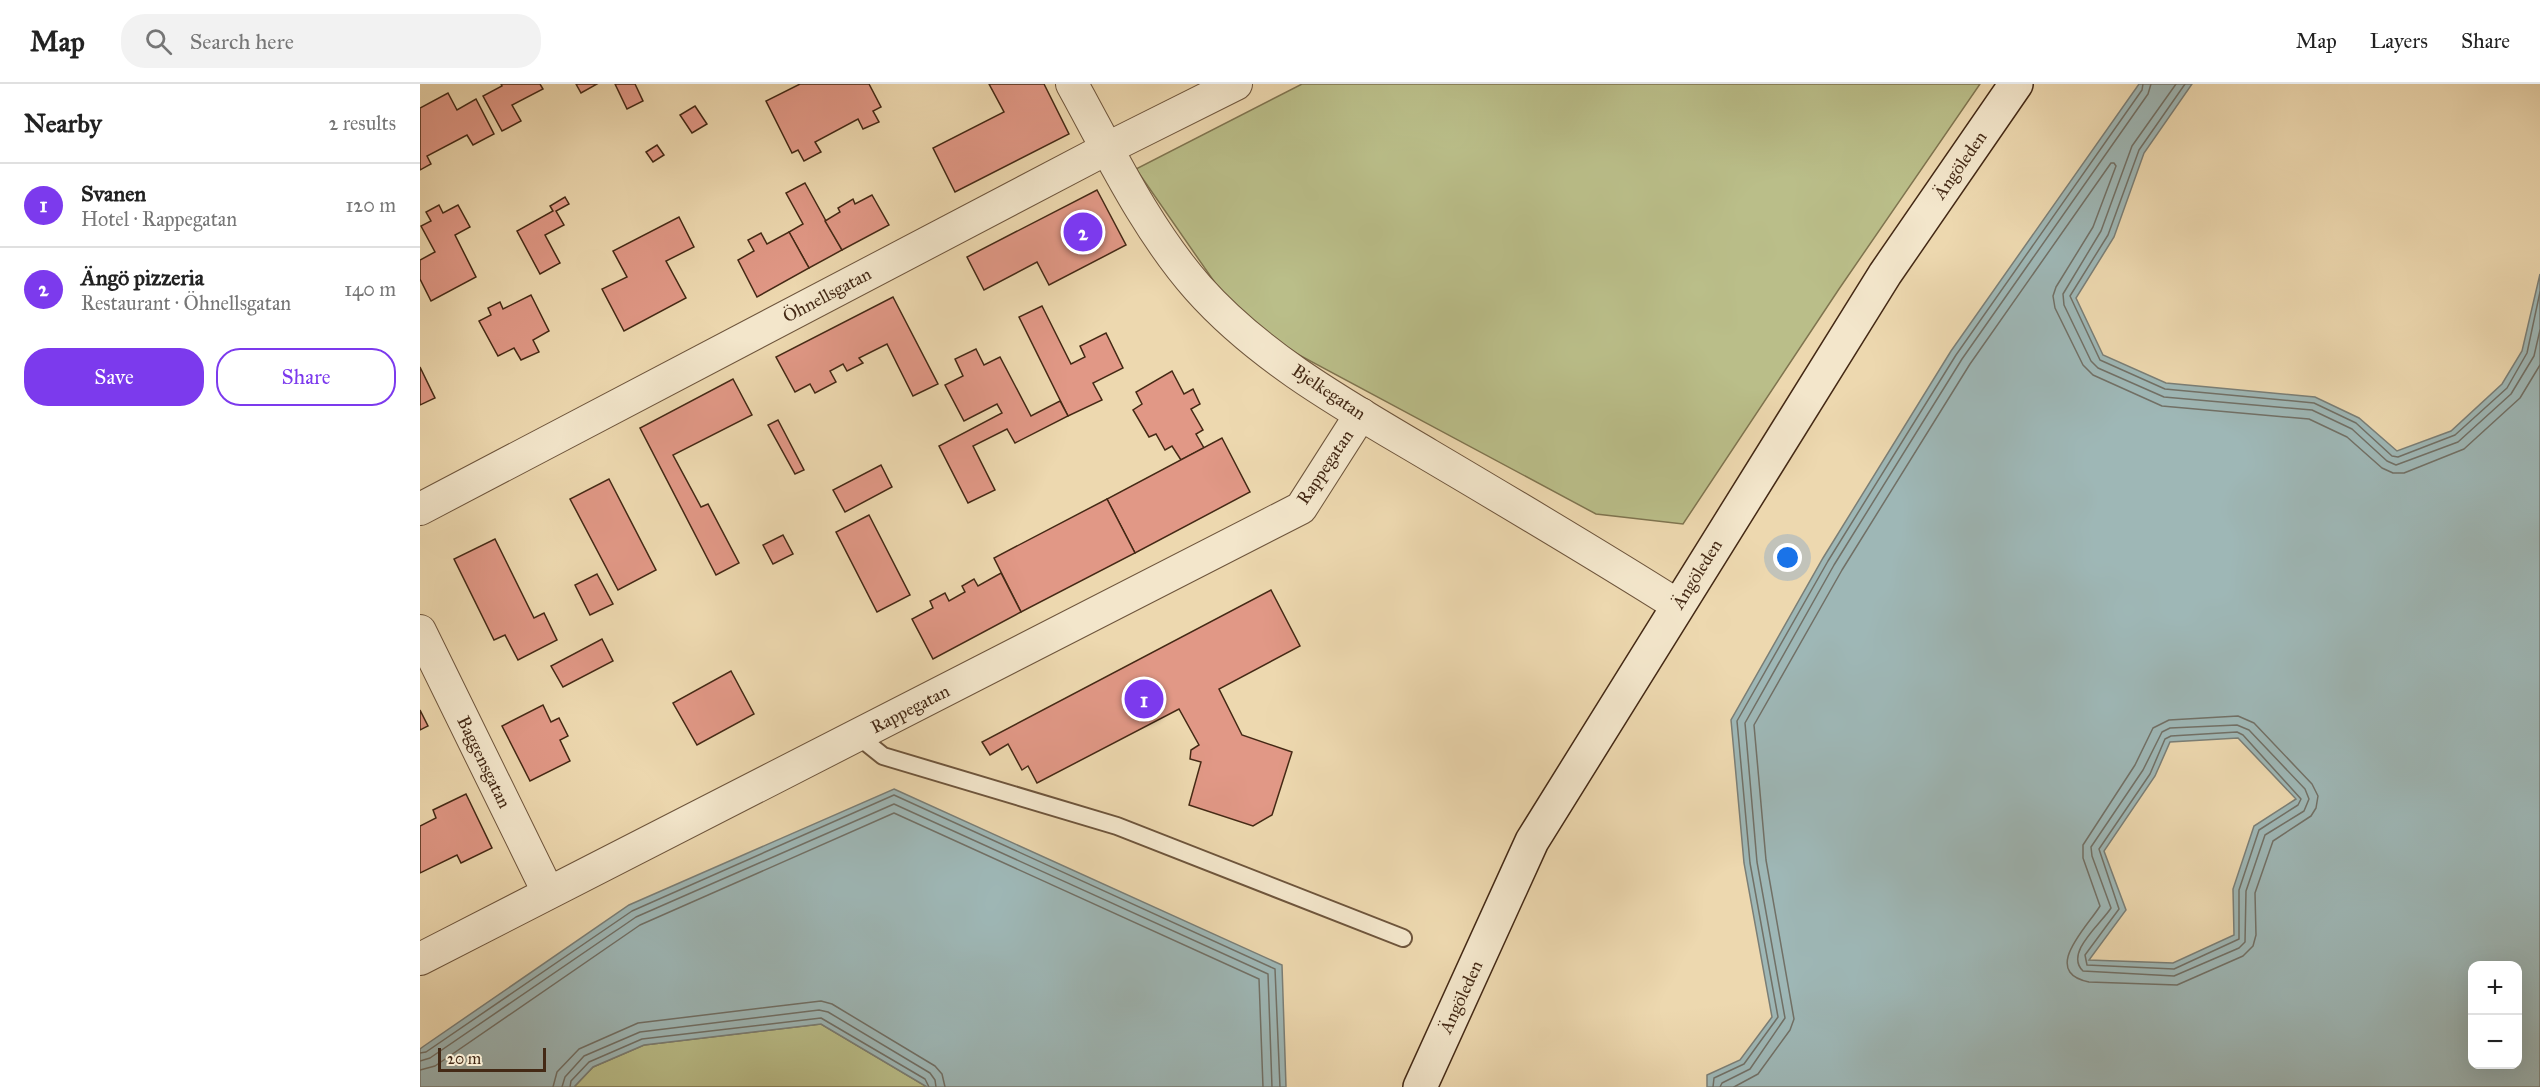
<!DOCTYPE html>
<meta charset="utf-8">
<style>
:root{--surface:#fff;--page:#f2f2f2;--text:#222;--muted:#767676;--line:#e0e0e0;--accent:#7c3aed}
body{margin:0;font-family:"IM FELL Great Primer",serif;background:var(--page);color:var(--text)}
.controls{position:absolute;right:18px;bottom:18px;display:grid;overflow:hidden;border-radius:12px;box-shadow:0 6px 24px #0002}
.controls button{width:54px;height:54px;display:grid;place-items:center;padding:0;border:0;border-bottom:2px solid var(--line);background:var(--surface);color:var(--text);font:30px sans-serif}
.scale{position:absolute;left:18px;bottom:15px;width:108px;box-sizing:border-box;padding-left:6px;border:3px solid #442915;border-top:0;font-size:16px;line-height:21px;white-space:nowrap;color:#442915;-webkit-text-stroke:4px #f3e6cb;paint-order:stroke}
.you{position:absolute;left:1368px;top:474px;width:21px;height:21px;margin:-15px;border:4px solid #fff;border-radius:50%;background:#1a73e8;box-shadow:0 0 0 9px #1a73e833}
.badge{display:grid;place-items:center;width:39px;height:39px;border-radius:50%;background:var(--accent);color:#fff;font-size:20px;font-weight:700}
.pin{position:absolute;translate:-50% -50%;border:3px solid #fff;box-shadow:0 2px 6px #0006}
.list{margin:0;padding:0;list-style:none}
h2{display:flex;justify-content:space-between;align-items:center;height:78px;margin:0;padding:0 24px;font-size:26px}
h2 small{font-size:20px;font-weight:400;color:var(--muted)}
.list li{display:grid;grid-template-columns:39px 1fr auto;gap:18px;align-items:center;box-sizing:border-box;height:84px;padding:0 24px;border-top:2px solid var(--line)}
.list b{display:block;font-size:22px;white-space:nowrap}
.list p{margin:0;font-size:20px;white-space:nowrap;color:var(--muted)}
.list em{font-size:20px;font-style:normal;color:var(--muted)}
.actions{display:flex;gap:12px;padding:18px 24px}
.actions a{flex:1;padding:14px 0;border:2px solid var(--accent);border-radius:24px;text-align:center;font-size:21px;color:var(--accent)}
.actions .main{background:var(--accent);color:#fff}
.icon{flex:none;width:33px;height:33px;fill:none;stroke:currentColor;stroke-width:2;stroke-linecap:round;stroke-linejoin:round}
.map{position:relative;flex:none;width:2120px;height:1003px;overflow:hidden}
header{display:flex;align-items:center;gap:36px;box-sizing:border-box;height:84px;padding:0 30px;background:var(--surface);border-bottom:2px solid var(--line)}
header strong{font-size:28px}
nav{display:flex;gap:33px;margin-inline-start:auto;font-size:21px}
.search{width:420px;height:54px;background:var(--page);display:flex;align-items:center;gap:15px;box-sizing:border-box;padding:0 21px;border-radius:24px;color:var(--muted);font-size:22px}
main{display:flex}
aside{flex:1;background:var(--surface)}
.map>svg:first-child{display:block}
.green{fill:#babe89;stroke:#7f744f;stroke-width:1.5}
.water{fill:#9eb7b6;stroke:#7a7e76;stroke-width:1.5;fill-rule:evenodd}
.lines{fill:none;stroke-linecap:round;stroke-linejoin:round}
.shore{stroke:#717066;stroke-width:1.5}
.building{fill:#e19886;stroke:#442915;stroke-width:1.5}
.service-casing{stroke:#6e553c;stroke-width:20}
.minor-casing{stroke:#6e553c;stroke-width:34}
.secondary-casing{stroke:#442915;stroke-width:36}
.service{stroke:#f3e6cb;stroke-width:16}
.minor{stroke:#f3e6cb;stroke-width:32}
.secondary{stroke:#f3e6cb;stroke-width:33}
.labels{text-anchor:middle;stroke-width:4.5;stroke-linejoin:round;paint-order:stroke}
.street-label{font-size:18px;fill:#442915;stroke:#f3e6cb}
</style>
<header>
<strong>Map</strong>
<div class="search"><svg class="icon" aria-label="search" viewBox="0 0 24 24"><circle cx="10" cy="10" r="6"/><path d="M15 15l6 6"/></svg>Search here</div>
<nav><a>Map</a><a>Layers</a><a>Share</a></nav>
</header>
<main>
<aside>
<h2>Nearby<small>2 results</small></h2>
<ul class="list">
<li><span class="badge">1</span><div><b>Svanen</b><p>Hotel · Rappegatan</p></div><em>120 m</em></li>
<li><span class="badge">2</span><div><b>Ängö pizzeria</b><p>Restaurant · Öhnellsgatan</p></div><em>140 m</em></li>
</ul>
<div class="actions"><a class="main">Save</a><a>Share</a></div>
</aside>
<div class="map">
<svg width="2120" height="1003" viewBox="0 0 2120 1003">
<rect width="100%" height="100%" fill="#edd8af"/>
<filter id="stains"><feTurbulence type="fractalNoise" baseFrequency=".00333" numOctaves="4"/><feColorMatrix values="0 0 0 0 .2 0 0 0 0 .09 0 0 0 0 .02 0 0 0 .5 -.17"/></filter>
<radialGradient id="worn" r=".72"><stop offset=".6" stop-color="#630" stop-opacity="0"/><stop offset="1" stop-color="#630" stop-opacity=".3"/></radialGradient>
<g class="green">
<path d="M 882,0 L 1560,0 L 1419,205 L 1263,440 L 1176,430 L 825,242 L 716,85 Z"/>
<path d="M 401,940 L 507,1003 L 154,1003 L 173,983 L 224,961 Z"/>
</g>
<g class="water">
<path d="M 1719,0 L 1772,0 L 1724,69 L 1694,153 L 1656,214 L 1683,271 L 1746,299 L 1895,313 L 1939,334 L 1977,367 L 2031,347 L 2082,300 L 2102,267 L 2120,190 L 2120,1003 L 1287,1003 L 1287,991 L 1320,976 L 1352,933 L 1324,779 L 1311,636 L 1403,474 L 1531,267 ZM 1818,654 L 1876,715 L 1834,742 L 1813,805 L 1814,851 L 1753,879 L 1669,876 L 1706,826 L 1684,767 L 1735,692 L 1750,658 ZM 2052,882 L 2098,882 L 2098,980 L 2052,980 Z"/>
<path d="M 474,705 L 862,881 L 866,1003 L 507,1003 L 401,940 L 224,961 L 173,983 L 154,1003 L 0,1003 L 0,965 L 4,962 L 209,821 Z"/>
</g>
<g class="lines">
<g class="shore">
<path d="M 1756,0 L 1712,62 L 1681,147 L 1643,210 L 1644,221 L 1671,277 L 1678,284 L 1744,313 L 1892,326 L 1932,345 L 1967,377 L 1976,381 L 2038,358 L 2091,310 L 2114,272 L 2120,246"/>
<path d="M 1765,0 L 1719,66 L 1688,151 L 1650,212 L 1680,276 L 1745,305 L 1894,319 L 1936,339 L 1972,372 L 1978,373 L 2035,351 L 2087,304 L 2107,269 L 2120,208"/>
<path d="M 1818,632 L 1834,639 L 1892,700 L 1898,712 L 1896,724 L 1891,732 L 1853,757 L 1835,809 L 1836,851 L 1833,862 L 1823,872 L 1757,901 L 1669,898 C 1619,888 1669,841 1680,822 L 1663,774 L 1663,761 L 1715,681 L 1733,644 L 1749,636 Z"/>
<path d="M 1817,641 L 1829,646 L 1885,705 L 1889,715 L 1884,727 L 1845,751 L 1826,807 L 1825,858 L 1819,864 L 1754,892 L 1663,887 C 1644,869 1681,840 1691,824 L 1672,772 L 1671,763 L 1723,686 L 1742,648 L 1750,644 Z"/>
<path d="M 1817,648 L 1823,651 L 1881,715 L 1878,721 L 1839,746 L 1819,806 L 1819,855 L 1754,885 L 1667,881 L 1665,871 L 1699,825 L 1679,765 L 1730,690 L 1745,655 L 1751,652 Z"/>
<path d="M 0,969 L 6,968 L 212,827 L 474,711 L 855,885 L 860,1003"/>
<path d="M 0,977 L 10,974 L 216,833 L 474,720 L 848,890 L 852,1003"/>
<path d="M 0,986 L 15,982 L 220,841 L 474,729 L 839,895 L 843,1003"/>
<path d="M 133,1003 L 137,988 L 159,965 L 218,939 L 401,917 L 412,920 L 515,982 L 522,990 L 525,1003"/>
<path d="M 142,1003 L 145,993 L 164,972 L 220,948 L 399,926 L 408,928 L 510,989 L 515,996 L 516,1003"/>
<path d="M 150,1003 L 151,997 L 169,978 L 222,955 L 401,934 L 505,995 L 509,1003"/>
<path d="M 1293,1003 L 1294,994 L 1324,980 L 1358,933 L 1330,779 L 1317,637 L 1408,477 L 1536,271 L 1722,6 L 1723,0"/>
<path d="M 1300,1003 L 1302,999 L 1330,985 L 1365,934 L 1337,778 L 1325,639 L 1414,481 L 1542,275 L 1728,10 L 1731,0"/>
<path d="M 1314,1003 L 1338,990 L 1370,946 L 1374,935 L 1346,776 L 1334,641 L 1422,486 L 1550,280 L 1691,79 L 1694,79 L 1696,82 L 1673,143 L 1636,203 L 1633,212 L 1635,224 L 1663,281 L 1673,291 L 1742,322 L 1889,335 L 1927,353 L 1962,384 L 1973,389 L 1984,389 L 2044,365 L 2100,314 L 2120,281"/>
</g>
</g>
<g class="building">
<path d="M 81,0 L 120,0 L 123,5 L 92,21 L 101,37 L 82,47 L 63,12 L 82,2 Z"/>
<path d="M 156,0 L 177,0 L 161,9 Z"/>
<path d="M 195,0 L 215,0 L 223,17 L 207,25 Z"/>
<path d="M 380,0 L 449,0 L 461,23 L 453,27 L 459,38 L 443,45 L 438,35 L 395,58 L 401,68 L 384,77 L 378,66 L 372,69 L 346,17 Z"/>
<path d="M 569,0 L 624,0 L 649,50 L 535,108 L 513,64 L 584,28 Z"/>
<path d="M 28,9 L 37,26 L 56,15 L 74,50 L 53,61 L 47,51 L 7,72 L 11,80 L 0,86 L 0,24 Z"/>
<path d="M 275,22 L 287,40 L 272,49 L 260,31 Z"/>
<path d="M 237,61 L 244,71 L 233,78 L 226,68 Z"/>
<path d="M 385,99 L 422,166 L 389,184 L 369,148 L 383,140 L 366,109 Z"/>
<path d="M 677,106 L 706,161 L 629,201 L 617,178 L 564,206 L 547,173 Z"/>
<path d="M 452,111 L 469,141 L 422,166 L 405,137 L 420,128 L 418,124 L 433,115 L 435,120 Z"/>
<path d="M 145,113 L 149,120 L 136,127 L 144,141 L 125,151 L 140,179 L 120,190 L 97,147 L 133,127 L 130,122 Z"/>
<path d="M 19,121 L 23,129 L 38,121 L 50,143 L 35,151 L 56,193 L 11,217 L 0,195 L 0,176 L 15,168 L 1,142 L 11,137 L 6,128 Z"/>
<path d="M 259,133 L 274,163 L 246,177 L 266,214 L 204,247 L 182,205 L 207,193 L 193,167 Z"/>
<path d="M 369,148 L 389,184 L 337,213 L 318,176 L 334,167 L 328,156 L 341,149 L 347,160 Z"/>
<path d="M 111,211 L 129,247 L 113,256 L 119,268 L 101,276 L 94,264 L 78,272 L 59,237 L 71,231 L 68,224 L 80,218 L 83,225 Z"/>
<path d="M 473,213 L 518,300 L 493,312 L 467,260 L 439,274 L 443,279 L 427,287 L 423,280 L 410,287 L 416,298 L 395,309 L 390,300 L 375,308 L 356,273 Z"/>
<path d="M 622,222 L 651,280 L 665,273 L 660,262 L 686,249 L 703,284 L 673,299 L 682,316 L 648,332 L 599,233 Z"/>
<path d="M 556,265 L 564,281 L 580,273 L 611,332 L 640,317 L 648,332 L 595,359 L 587,345 L 553,362 L 575,406 L 548,419 L 519,362 L 582,329 L 577,320 L 544,337 L 525,301 L 543,292 L 535,275 Z"/>
<path d="M 0,283 L 15,314 L 0,321 Z"/>
<path d="M 752,287 L 764,310 L 773,305 L 780,320 L 771,325 L 783,346 L 776,350 L 784,364 L 761,376 L 752,362 L 745,366 L 736,350 L 729,353 L 713,326 L 722,320 L 716,308 Z"/>
<path d="M 313,295 L 332,331 L 253,371 L 281,423 L 288,420 L 319,479 L 296,491 L 220,344 Z"/>
<path d="M 358,336 L 384,386 L 375,390 L 348,341 Z"/>
<path d="M 802,354 L 830,408 L 715,469 L 687,415 Z"/>
<path d="M 461,381 L 472,403 L 425,428 L 413,406 Z"/>
<path d="M 189,395 L 236,486 L 198,506 L 150,415 Z"/>
<path d="M 687,415 L 715,469 L 601,528 L 574,474 Z"/>
<path d="M 449,431 L 490,511 L 457,528 L 416,448 Z"/>
<path d="M 363,451 L 373,470 L 353,480 L 343,461 Z"/>
<path d="M 75,455 L 114,534 L 124,529 L 137,556 L 98,576 L 85,551 L 74,556 L 34,475 Z"/>
<path d="M 581,489 L 601,528 L 513,575 L 492,535 L 513,524 L 510,517 L 525,509 L 529,517 L 545,508 L 542,502 L 554,495 L 558,502 Z"/>
<path d="M 177,490 L 193,520 L 170,531 L 155,501 Z"/>
<path d="M 851,506 L 880,562 L 799,605 L 822,651 L 872,668 L 852,731 L 833,742 L 769,721 L 781,678 L 770,675 L 771,666 L 779,661 L 759,625 L 617,699 L 608,682 L 602,686 L 588,660 L 570,671 L 562,658 Z"/>
<path d="M 182,555 L 193,577 L 143,603 L 131,582 Z"/>
<path d="M 311,587 L 334,630 L 277,661 L 253,619 Z"/>
<path d="M 123,621 L 131,638 L 139,634 L 148,652 L 140,656 L 150,677 L 110,697 L 82,642 Z"/>
<path d="M 0,626 L 8,642 L 0,646 Z"/>
<path d="M 46,710 L 72,764 L 41,779 L 37,771 L 0,789 L 0,742 L 16,734 L 13,726 Z"/>
</g>
<g class="lines">
<g class="service-casing">
<path id="service" d="M 438,652 L 463,672 L 697,742 L 983,854"/>
</g>
<g class="minor-casing">
<g id="minor">
<path d="M 652,0 C 690,69 726,145 778,204 C 841,275 928,323 1009,371 C 1092,420 1175,469 1257,521"/>
<path d="M 0,425 L 688,64 L 816,0"/>
<path d="M 0,547 L 128,808"/>
<path d="M 0,875 L 881,424 L 941,330"/>
</g>
</g>
<g class="secondary-casing">
<path id="secondary" d="M 1000,1003 L 1112,757 L 1465,190 L 1596,0"/>
</g>
<use href="#service" class="service"/>
<use href="#minor" class="minor"/>
<use href="#secondary" class="secondary"/>
</g>
<g class="labels">
<g class="street-label">
<text transform="translate(1540 81) rotate(-55)" y="6">Ängöleden</text>
<text transform="translate(407 211) rotate(-28)" y="6">Öhnellsgatan</text>
<text transform="translate(909 308) rotate(34)" y="6">Bjelkegatan</text>
<text transform="translate(905 383) rotate(-56)" y="6">Rappegatan</text>
<text transform="translate(1277 490) rotate(-58)" y="6">Ängöleden</text>
<text transform="translate(490 625) rotate(-27)" y="6">Rappegatan</text>
<text transform="translate(64 678) rotate(64)" y="6">Baggensgatan</text>
<text transform="translate(1041 913) rotate(-65)" y="6">Ängöleden</text>
</g>
</g>
<rect width="100%" height="100%" filter="url(#stains)"/>
<rect width="100%" height="100%" fill="url(#worn)"/>
</svg>
<div class="controls">
<button>+</button>
<button>−</button>
</div>
<div class="scale">20 m</div>
<div class="you"></div>
<div class="pin badge" style="left:724px;top:615px">1</div>
<div class="pin badge" style="left:663px;top:148px">2</div>
</div>
</main>
